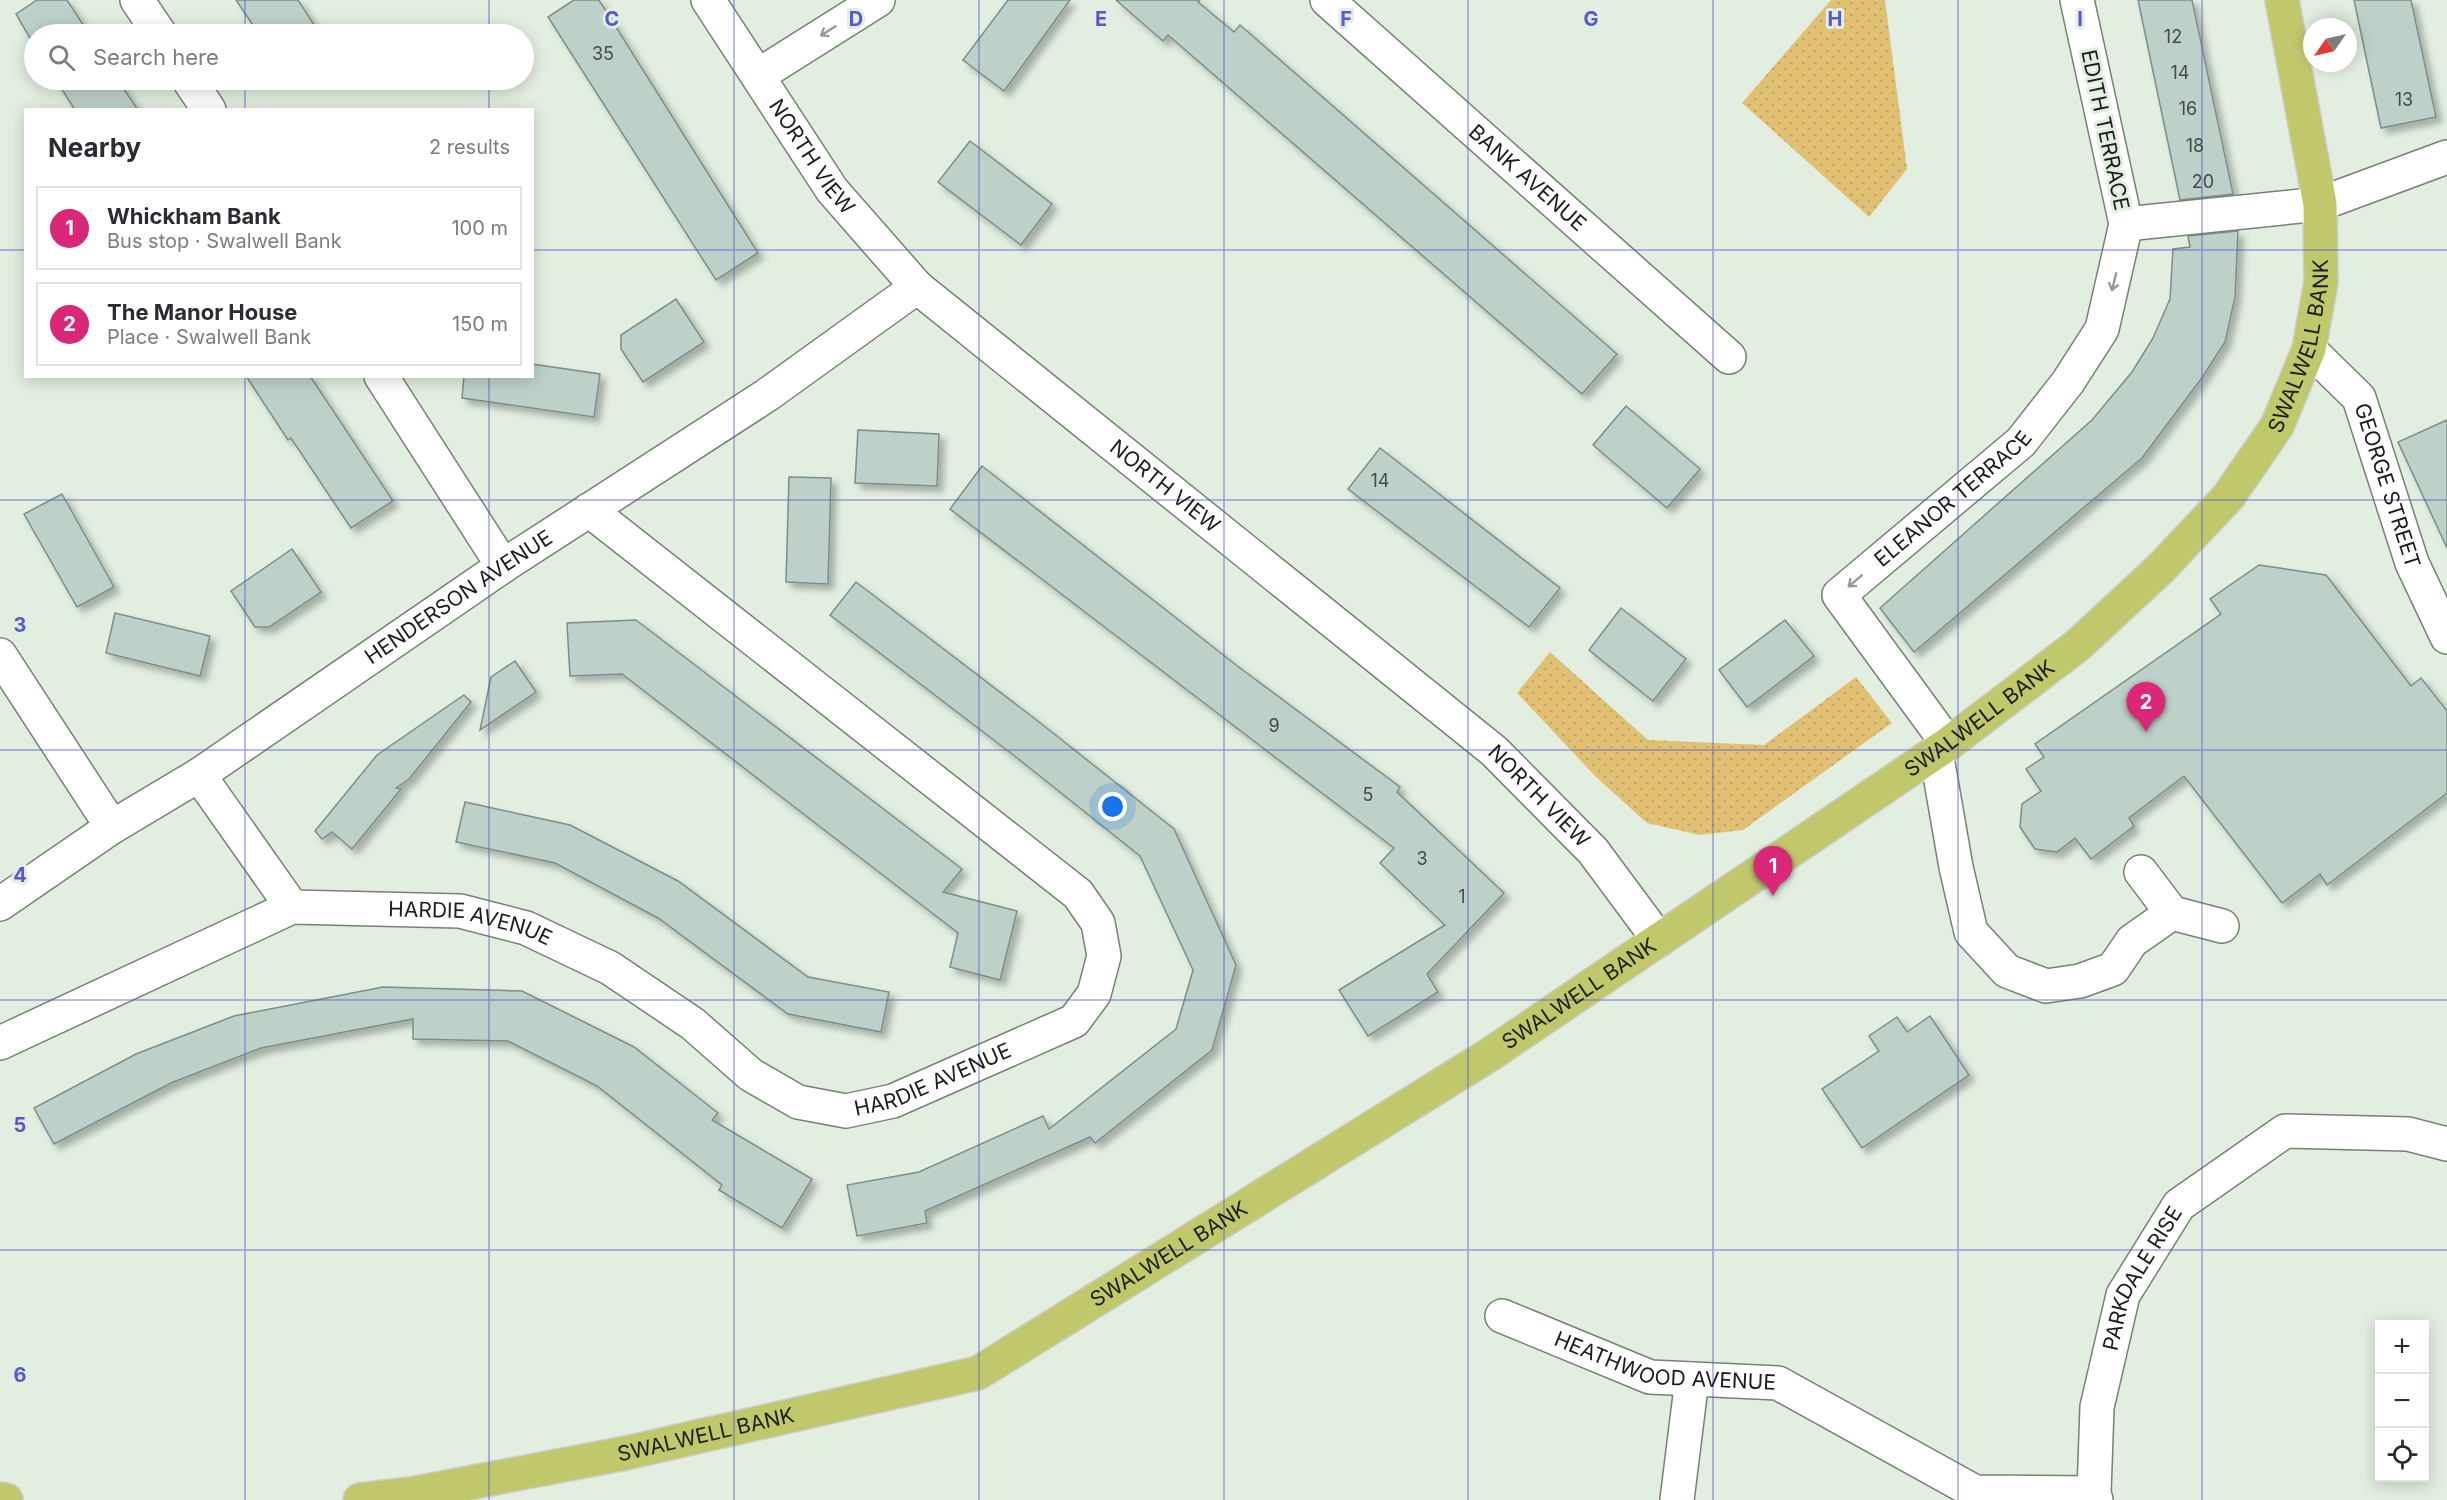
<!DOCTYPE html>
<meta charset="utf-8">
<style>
:root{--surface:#fff;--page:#f2f2f3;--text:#2b2b33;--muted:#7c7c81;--line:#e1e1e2;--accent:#db2777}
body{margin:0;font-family:Inter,sans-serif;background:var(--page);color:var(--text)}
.controls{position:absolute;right:18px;bottom:18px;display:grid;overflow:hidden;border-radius:0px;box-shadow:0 3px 15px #0003}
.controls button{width:54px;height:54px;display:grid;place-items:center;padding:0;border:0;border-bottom:2px solid var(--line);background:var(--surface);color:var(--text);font:30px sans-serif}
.compass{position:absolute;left:2303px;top:18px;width:54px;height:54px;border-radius:50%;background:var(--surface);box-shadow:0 3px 15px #0003;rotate:236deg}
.you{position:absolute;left:1113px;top:807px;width:21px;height:21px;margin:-15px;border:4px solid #fff;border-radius:50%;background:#1a73e8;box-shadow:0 0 0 9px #1a73e833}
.badge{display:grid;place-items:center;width:39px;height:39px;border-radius:50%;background:var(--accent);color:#fff;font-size:20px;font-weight:700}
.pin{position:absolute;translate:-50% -50px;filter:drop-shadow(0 2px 3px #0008)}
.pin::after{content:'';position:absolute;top:32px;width:21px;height:18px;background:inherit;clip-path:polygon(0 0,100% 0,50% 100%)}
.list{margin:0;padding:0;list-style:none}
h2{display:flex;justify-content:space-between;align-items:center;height:78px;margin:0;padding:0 24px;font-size:26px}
h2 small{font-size:20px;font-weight:400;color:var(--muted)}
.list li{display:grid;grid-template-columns:39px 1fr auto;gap:18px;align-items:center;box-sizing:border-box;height:84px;margin:0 12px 12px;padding:0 12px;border:2px solid var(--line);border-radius:0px}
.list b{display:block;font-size:22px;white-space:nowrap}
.list p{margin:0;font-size:20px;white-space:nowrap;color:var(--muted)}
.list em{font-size:20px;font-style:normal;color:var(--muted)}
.icon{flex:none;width:33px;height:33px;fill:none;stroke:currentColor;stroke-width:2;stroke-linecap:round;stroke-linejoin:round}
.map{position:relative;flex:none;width:2447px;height:1500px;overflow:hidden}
.search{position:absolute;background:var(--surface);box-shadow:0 3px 15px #0003;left:24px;top:24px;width:510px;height:66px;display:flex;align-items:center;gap:15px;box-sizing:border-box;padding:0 21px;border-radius:33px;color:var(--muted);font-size:22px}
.panel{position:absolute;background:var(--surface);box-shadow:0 3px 15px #0003;left:24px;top:108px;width:510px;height:270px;border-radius:0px}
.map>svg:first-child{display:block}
.grass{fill:url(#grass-dots)}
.building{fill:#bdd1c9;stroke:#7c8e87;stroke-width:1.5;filter:url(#shadow)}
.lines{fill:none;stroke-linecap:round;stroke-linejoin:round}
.minor-casing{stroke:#768174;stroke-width:36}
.major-casing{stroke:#cdcecc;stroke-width:36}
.minor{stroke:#fff;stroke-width:33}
.major{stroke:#c1c76b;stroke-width:33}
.oneway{stroke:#989a98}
.grid{fill:none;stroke:#5757ce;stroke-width:1.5;stroke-opacity:0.55}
.labels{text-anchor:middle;stroke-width:6;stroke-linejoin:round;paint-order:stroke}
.number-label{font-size:18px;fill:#434b45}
.street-label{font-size:21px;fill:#1a1e19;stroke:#e2eee0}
.grid-label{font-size:20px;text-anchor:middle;font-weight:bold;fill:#5757ce;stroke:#e2eee0;stroke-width:6;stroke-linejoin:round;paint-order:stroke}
</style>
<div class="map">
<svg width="2447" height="1500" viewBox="0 0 2447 1500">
<defs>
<pattern id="grass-dots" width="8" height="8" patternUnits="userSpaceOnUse" patternTransform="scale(1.5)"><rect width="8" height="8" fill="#e2c073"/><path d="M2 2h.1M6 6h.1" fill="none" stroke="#c1a563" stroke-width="1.8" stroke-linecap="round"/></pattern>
<filter id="shadow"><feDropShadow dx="5.5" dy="5.5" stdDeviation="3" flood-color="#0004"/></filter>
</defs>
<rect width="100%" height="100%" fill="#e2eee0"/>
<g class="grass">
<path d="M 1831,0 L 1885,0 L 1907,169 L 1869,217 L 1742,103 Z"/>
<path d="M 1550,652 L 1648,740 L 1764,745 L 1856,677 L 1892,723 L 1743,830 L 1700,835 L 1647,823 L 1597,778 L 1517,693 Z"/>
</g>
<g class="building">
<path d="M 37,0 L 67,0 L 89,34 L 34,34 L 34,45 L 16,14 Z"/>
<path d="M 236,0 L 298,0 L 320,34 L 259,34 Z"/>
<path d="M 574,0 L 599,0 L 758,253 L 716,280 L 548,17 Z"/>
<path d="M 1008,0 L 1070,0 L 1004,91 L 963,60 Z"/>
<path d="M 1116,0 L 1200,0 L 1198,2 L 1234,32 L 1240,25 L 1617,354 L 1582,394 L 1168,35 L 1163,41 Z"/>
<path d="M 2138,0 L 2192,0 L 2233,194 L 2180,200 Z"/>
<path d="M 2354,0 L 2411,0 L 2436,117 L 2381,128 Z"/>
<path d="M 56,80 L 118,80 L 138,110 L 75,110 Z"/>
<path d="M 970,141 L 1052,204 L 1021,245 L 938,182 Z"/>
<path d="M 2238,231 L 2235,297 L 2225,342 L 2201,379 L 2142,458 L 1914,652 L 1880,608 L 2092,420 L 2132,372 L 2153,338 L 2170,299 L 2173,249 L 2190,247 L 2188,236 Z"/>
<path d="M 676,299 L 704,342 L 643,382 L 621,349 L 621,335 Z"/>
<path d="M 532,364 L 600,374 L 594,417 L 462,398 L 464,376 L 532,376 Z"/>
<path d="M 246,376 L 310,376 L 393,501 L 351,528 L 291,438 L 288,440 Z"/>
<path d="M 1626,406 L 1700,469 L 1667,508 L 1593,445 Z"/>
<path d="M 2447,420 L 2447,548 L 2398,442 Z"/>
<path d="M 858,430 L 939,434 L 937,486 L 855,483 Z"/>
<path d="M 1380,448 L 1560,588 L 1529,627 L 1348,489 Z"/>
<path d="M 982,466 L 1240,668 L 1400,787 L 1397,792 L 1504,893 L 1427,974 L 1438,992 L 1368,1036 L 1339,990 L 1445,925 L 1380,863 L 1394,848 L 950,509 Z"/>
<path d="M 789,477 L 831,478 L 828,584 L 786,582 Z"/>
<path d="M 62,494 L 114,587 L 77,607 L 24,514 Z"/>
<path d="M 292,549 L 321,592 L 269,627 L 255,627 L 231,591 Z"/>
<path d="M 2259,565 L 2326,575 L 2411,686 L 2421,678 L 2447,711 L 2447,793 L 2327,885 L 2320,874 L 2282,903 L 2184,776 L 2129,818 L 2134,826 L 2091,859 L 2075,838 L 2057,852 L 2035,849 L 2020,827 L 2022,804 L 2041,791 L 2026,769 L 2044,757 L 2035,744 L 2221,614 L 2210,599 Z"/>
<path d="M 856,582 L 1043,725 L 1174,829 L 1236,965 L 1212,1050 L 1095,1143 L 1090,1137 L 925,1211 L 927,1223 L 857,1236 L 847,1185 L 919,1172 L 1043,1116 L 1049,1129 L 1176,1029 L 1193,970 L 1140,856 L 1016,757 L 830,615 Z"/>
<path d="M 1621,608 L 1686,659 L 1653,701 L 1589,650 Z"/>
<path d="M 115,613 L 210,636 L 200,676 L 106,653 Z"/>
<path d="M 636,620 L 962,869 L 943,892 L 1017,911 L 1000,980 L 950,967 L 958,933 L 622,674 L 570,676 L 567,623 Z"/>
<path d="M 1785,620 L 1814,656 L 1747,707 L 1719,670 Z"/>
<path d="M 515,661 L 536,692 L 480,730 L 491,677 Z"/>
<path d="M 464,695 L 471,702 L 409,779 L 396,788 L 401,789 L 352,849 L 332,832 L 322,839 L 315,831 L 377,755 Z"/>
<path d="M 465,802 L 570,825 L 678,881 L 808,977 L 889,992 L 881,1032 L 788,1014 L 658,918 L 555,863 L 456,842 Z"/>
<path d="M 383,987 L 522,991 L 634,1047 L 718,1113 L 712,1120 L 812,1179 L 782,1228 L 719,1190 L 722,1185 L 597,1086 L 508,1041 L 413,1039 L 413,1019 L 261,1048 L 171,1083 L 54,1144 L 34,1108 L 136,1054 L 234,1016 Z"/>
<path d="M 1930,1016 L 1969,1075 L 1862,1148 L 1822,1089 L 1879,1051 L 1869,1036 L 1897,1017 L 1907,1032 Z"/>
</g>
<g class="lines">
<g class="minor-casing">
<g id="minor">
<path d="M 137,0 L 160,34"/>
<path id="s1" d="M 708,0 L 832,190 L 917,287 L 1494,751 L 1593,851 L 1659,940"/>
<path id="s2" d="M 1327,0 L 1729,357"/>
<path d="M 759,75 L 878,0"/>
<path d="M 189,80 L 209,110"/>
<path d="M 2126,224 L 2320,204 L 2447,157"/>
<path id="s3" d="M 2309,349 L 2359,398 L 2412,563 L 2447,637"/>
<path d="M 381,376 L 503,566"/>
<path d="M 0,655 L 112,827"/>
<path id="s4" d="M 1948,744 L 1839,595 L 2021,442 L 2068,382 L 2102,329 L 2126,224 L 2077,0"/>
<path d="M 1936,752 L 1956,867 L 1971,932 L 2007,971 L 2046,986 L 2080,981 L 2113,969 L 2132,941 L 2172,913 L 2141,872"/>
<path d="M 199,775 L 292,907"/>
<path id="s5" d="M 0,904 L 112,827 L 199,775 L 503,566 L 767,395 L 917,287"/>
<path d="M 2172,913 L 2222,926"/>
<path id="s6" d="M 0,1043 L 292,907 L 460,911 L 526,928 L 610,968 L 693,1024 L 751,1075 L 798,1102 L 846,1111 L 893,1101 L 1074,1021 L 1094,994 L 1104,956 L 1098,923 L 1078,894 L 589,510"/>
<path id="s7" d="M 1502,1316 L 1650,1377 L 1778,1383 L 1975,1492 L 2094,1493"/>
<path d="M 1677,1500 L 1692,1379"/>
<path id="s8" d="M 2096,1500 L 2094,1493 L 2097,1407 L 2123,1295 L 2179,1205 L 2285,1131 L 2408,1134 L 2447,1144"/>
</g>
</g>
<g class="major-casing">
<g id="major">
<path d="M 0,1499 L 6,1500"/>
<path id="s9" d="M 360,1500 L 411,1494 L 626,1453 L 978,1373 L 1489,1055 L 1948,744 L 2078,645 L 2161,568 L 2228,497 L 2277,426 L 2309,349 L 2321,282 L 2320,204 L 2282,0"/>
</g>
</g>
<use href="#minor" class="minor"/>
<use href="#major" class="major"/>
</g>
<defs><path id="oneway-shaft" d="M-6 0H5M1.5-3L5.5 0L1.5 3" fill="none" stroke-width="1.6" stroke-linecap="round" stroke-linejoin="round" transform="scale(1.5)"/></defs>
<g class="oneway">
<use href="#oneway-shaft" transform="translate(828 31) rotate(148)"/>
<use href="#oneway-shaft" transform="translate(2114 282) rotate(104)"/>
<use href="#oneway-shaft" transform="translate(1855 581) rotate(140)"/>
</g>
<path class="grid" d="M 245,0 L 245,34M 489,0 L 489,34M 734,0 L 734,1500M 979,0 L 979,1500M 1224,0 L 1224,1500M 1468,0 L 1468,1500M 1713,0 L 1713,1500M 1958,0 L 1958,1500M 2202,0 L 2202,1500M 245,80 L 245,110M 489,80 L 489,110M 0,250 L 26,250M 532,250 L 2447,250M 245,376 L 245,1500M 489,376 L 489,1500M 0,500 L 2447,500M 0,750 L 2447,750M 0,1000 L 2447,1000M 0,1250 L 2447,1250"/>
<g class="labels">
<g class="number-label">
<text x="2173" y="43">12</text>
<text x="603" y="60">35</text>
<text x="2180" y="79">14</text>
<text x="2404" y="106">13</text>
<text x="2188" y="115">16</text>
<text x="2195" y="152">18</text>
<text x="2203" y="188">20</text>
<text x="1380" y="487">14</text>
<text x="1274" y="732">9</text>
<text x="1368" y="801">5</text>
<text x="1422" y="865">3</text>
<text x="1462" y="903">1</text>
</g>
<g class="street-label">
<text transform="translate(2105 130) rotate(78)" y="7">EDITH TERRACE</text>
<text dy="7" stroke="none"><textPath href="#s1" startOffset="188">NORTH VIEW</textPath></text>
<text dy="7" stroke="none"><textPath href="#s2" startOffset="268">BANK AVENUE</textPath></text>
<text dy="7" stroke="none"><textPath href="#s9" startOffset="2332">SWALWELL BANK</textPath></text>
<text dy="7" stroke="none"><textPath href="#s1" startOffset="674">NORTH VIEW</textPath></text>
<text dy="7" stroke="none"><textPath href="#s3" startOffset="162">GEORGE STREET</textPath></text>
<text dy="7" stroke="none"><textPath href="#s4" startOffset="334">ELEANOR TERRACE</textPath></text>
<text dy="7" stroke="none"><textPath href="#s5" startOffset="552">HENDERSON AVENUE</textPath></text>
<text dy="7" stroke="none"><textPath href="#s9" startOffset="1828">SWALWELL BANK</textPath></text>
<text dy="7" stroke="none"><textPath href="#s1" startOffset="1160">NORTH VIEW</textPath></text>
<text dy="7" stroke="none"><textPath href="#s6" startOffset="502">HARDIE AVENUE</textPath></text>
<text dy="7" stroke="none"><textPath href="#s9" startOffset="1342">SWALWELL BANK</textPath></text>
<text dy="7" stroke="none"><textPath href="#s6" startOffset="1024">HARDIE AVENUE</textPath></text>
<text dy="7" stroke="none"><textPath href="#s9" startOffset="856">SWALWELL BANK</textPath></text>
<text dy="7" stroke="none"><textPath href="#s8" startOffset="231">PARKDALE RISE</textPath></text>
<text dy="7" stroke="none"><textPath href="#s7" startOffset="172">HEATHWOOD AVENUE</textPath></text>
<text dy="7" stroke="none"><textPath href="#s9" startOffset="352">SWALWELL BANK</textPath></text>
</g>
</g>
<g class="grid-label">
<text x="612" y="26">C</text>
<text x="856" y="26">D</text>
<text x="1101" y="26">E</text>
<text x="1346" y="26">F</text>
<text x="1591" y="26">G</text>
<text x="1835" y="26">H</text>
<text x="2080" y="26">I</text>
<text x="20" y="632">3</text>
<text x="20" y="882">4</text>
<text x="20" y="1132">5</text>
<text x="20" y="1382">6</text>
</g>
</svg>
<div class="controls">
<button>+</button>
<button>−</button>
<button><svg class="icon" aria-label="locate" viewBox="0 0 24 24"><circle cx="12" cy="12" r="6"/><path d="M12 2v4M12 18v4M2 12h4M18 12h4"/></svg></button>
</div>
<svg class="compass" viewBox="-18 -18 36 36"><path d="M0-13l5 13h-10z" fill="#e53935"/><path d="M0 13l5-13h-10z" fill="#7c7c81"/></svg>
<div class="you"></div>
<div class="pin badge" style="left:1773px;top:896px">1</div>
<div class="pin badge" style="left:2146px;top:732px">2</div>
<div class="search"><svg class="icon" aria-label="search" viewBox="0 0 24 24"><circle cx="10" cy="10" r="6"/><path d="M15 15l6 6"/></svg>Search here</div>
<section class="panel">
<h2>Nearby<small>2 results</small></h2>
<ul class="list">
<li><span class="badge">1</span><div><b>Whickham Bank</b><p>Bus stop · Swalwell Bank</p></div><em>100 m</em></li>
<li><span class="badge">2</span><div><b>The Manor House</b><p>Place · Swalwell Bank</p></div><em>150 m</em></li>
</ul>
</section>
</div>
